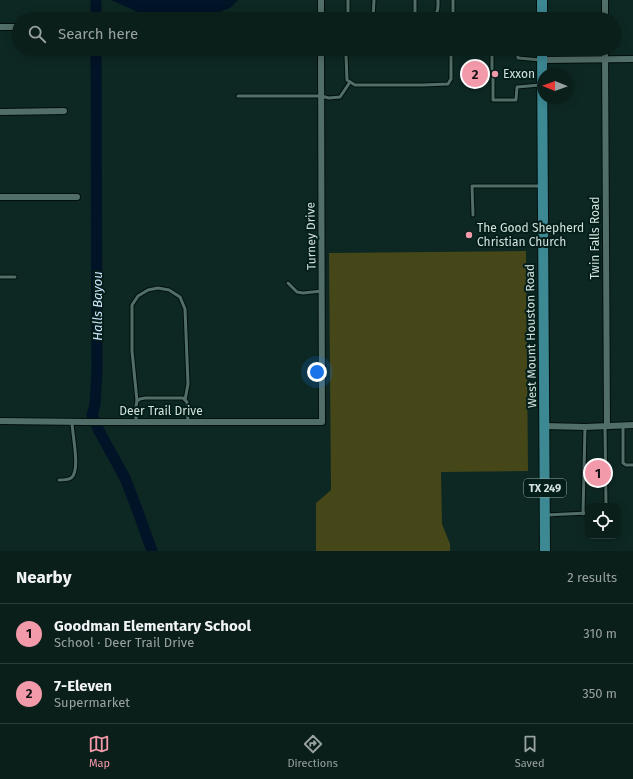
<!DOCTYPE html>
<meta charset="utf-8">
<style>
:root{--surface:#0a1e1a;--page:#132723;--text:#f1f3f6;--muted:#99a2a2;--line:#2a3c39;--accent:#f39aaa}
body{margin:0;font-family:"Fira Sans",sans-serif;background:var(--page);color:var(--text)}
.controls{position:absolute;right:12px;bottom:12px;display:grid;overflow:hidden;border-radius:8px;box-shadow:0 2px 10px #0003}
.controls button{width:36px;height:36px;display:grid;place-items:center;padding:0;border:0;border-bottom:1px solid var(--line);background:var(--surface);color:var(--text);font:20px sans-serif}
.compass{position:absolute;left:537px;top:68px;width:36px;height:36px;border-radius:50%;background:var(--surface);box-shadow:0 2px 10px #0003;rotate:271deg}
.you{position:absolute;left:317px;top:372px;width:14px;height:14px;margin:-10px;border:3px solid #fff;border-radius:50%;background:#1a73e8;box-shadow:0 0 0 6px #1a73e833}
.badge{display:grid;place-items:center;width:26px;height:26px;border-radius:50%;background:var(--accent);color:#111;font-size:13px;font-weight:700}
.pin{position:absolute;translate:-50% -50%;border:2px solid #fff;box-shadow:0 1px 4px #0006}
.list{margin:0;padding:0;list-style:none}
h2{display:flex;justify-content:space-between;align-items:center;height:52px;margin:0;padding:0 16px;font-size:17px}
h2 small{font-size:13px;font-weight:400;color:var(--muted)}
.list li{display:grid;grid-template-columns:26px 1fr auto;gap:12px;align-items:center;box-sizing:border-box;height:60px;padding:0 16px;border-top:1px solid var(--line)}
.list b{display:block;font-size:15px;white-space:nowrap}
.list p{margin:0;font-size:13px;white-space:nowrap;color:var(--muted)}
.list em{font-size:13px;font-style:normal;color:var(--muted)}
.icon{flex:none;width:22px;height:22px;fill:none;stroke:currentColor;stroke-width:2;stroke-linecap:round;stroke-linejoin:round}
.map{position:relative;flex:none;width:633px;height:551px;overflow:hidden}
.search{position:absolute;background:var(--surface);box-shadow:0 2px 10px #0003;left:12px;right:12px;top:12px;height:44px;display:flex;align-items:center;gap:10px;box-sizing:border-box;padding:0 14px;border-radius:22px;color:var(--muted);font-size:15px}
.sheet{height:172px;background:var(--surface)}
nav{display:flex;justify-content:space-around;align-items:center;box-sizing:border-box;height:56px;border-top:1px solid var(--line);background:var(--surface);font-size:11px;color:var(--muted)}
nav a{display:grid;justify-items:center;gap:2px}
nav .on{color:var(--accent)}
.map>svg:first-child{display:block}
.green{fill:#454719}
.water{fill:#011326}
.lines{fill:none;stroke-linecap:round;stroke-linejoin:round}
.river{stroke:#011326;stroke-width:11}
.service-casing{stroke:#00100d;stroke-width:5}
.minor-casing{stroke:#00100d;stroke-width:8}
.primary-casing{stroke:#00100d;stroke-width:12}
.service{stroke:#526e68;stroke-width:3}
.minor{stroke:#526e68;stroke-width:6}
.primary{stroke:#3c8893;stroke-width:10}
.poi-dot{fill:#f39aaa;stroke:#041e1a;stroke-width:1.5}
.labels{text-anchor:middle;stroke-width:4;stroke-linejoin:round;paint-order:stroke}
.shield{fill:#041e1a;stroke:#94a6a2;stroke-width:1}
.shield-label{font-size:11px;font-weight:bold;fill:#d2e1dd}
.poi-label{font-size:12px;fill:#d2e1dd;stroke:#041e1a;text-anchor:start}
.street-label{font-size:12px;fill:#d2e1dd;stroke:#041e1a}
.water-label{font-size:13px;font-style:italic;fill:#cce4fd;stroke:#041e1a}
</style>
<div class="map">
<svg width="633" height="551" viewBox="0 0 633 551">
<rect width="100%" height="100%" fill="#0d2823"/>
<path class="green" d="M 526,251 L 528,471 L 441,472 L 442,524 L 450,544 L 450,551 L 316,551 L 316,503 L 331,490 L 329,253 Z"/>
<path class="water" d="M 111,0 L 238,0 L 230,8 L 201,19 L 154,19 Z"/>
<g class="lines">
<g class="river">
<path d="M 96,0 L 96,19"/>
<path d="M 96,49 L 97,371 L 95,405 L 92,415 L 98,429 L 125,478 L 137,509 L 152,551"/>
</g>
<g class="service-casing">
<g id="service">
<path d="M 348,0 L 348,19"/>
<path d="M 415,0 L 415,14 L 419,16 L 433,17 C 439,12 438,7 438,0"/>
<path d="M 453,0 L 453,19"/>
<path d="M 373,19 L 374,0"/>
<path d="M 348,49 L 346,55 L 347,80 L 355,85 L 423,85 L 448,84 L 451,79 L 451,49"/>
<path d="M 492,49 L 492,69"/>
<path d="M 517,49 L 518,58 L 541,60"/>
<path d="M 493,78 L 493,100 L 516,100 L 517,87 L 540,85"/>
<path d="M 238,96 L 321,96 L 329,98 L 340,97 L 350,82"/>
<path d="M 473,215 L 472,186 L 541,186"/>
<path d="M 0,277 L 15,277"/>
<path d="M 288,283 L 297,292 L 303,293 L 322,291"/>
<path d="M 137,401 L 132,351 L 132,305 L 138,296 L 148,290 L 158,288 L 169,290 L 180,297 L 185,309 L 188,384 L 185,400"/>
<path d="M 136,422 L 136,406 L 137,401 L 140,399 L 145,398 L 183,398 L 187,402 L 188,422"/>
<path d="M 623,426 L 623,463 L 626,465 L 633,465"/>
<path d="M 605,427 L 606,505 L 605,506"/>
<path d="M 59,480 C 63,480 68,480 71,478 C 81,471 72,434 72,422"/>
<path d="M 583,514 L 585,427"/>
<path d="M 546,515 L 588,513"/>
</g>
</g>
<g class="minor-casing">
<g id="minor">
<path d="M 321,0 L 321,19"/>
<path d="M 605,0 L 605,19"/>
<path d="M 0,27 L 19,27"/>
<path d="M 605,49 L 607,426"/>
<path d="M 542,60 L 633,59"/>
<path d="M 0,112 L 64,111"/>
<path d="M 0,197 L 77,197"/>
<path d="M 0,421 L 86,422 L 322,422 L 321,49"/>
<path d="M 545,426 L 585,427 L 633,425"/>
</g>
</g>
<g class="primary-casing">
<g id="primary">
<path d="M 542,0 L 542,19"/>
<path d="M 542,49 L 545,551"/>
</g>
</g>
<use href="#service" class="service"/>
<use href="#minor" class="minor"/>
<use href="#primary" class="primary"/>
</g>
<g class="poi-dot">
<circle cx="495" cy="74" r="4"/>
<circle cx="469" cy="235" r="4"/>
</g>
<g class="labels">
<rect class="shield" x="524" y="479" width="42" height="18" rx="3"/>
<g class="shield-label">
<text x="545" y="492">TX 249</text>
</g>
<g class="poi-label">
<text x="503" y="78">Exxon</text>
<text x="477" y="232">The Good Shepherd<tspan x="477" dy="14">Christian Church</tspan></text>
</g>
<g class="street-label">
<text transform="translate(311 236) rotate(-91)" y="4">Turney Drive</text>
<text transform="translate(595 238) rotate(-90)" y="4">Twin Falls Road</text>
<text transform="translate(531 336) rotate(-91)" y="4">West Mount Houston Road</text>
<text x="161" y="415">Deer Trail Drive</text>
</g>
<g class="water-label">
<text transform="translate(97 306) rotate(-90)" y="5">Halls Bayou</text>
</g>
</g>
</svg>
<div class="controls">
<button><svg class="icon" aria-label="locate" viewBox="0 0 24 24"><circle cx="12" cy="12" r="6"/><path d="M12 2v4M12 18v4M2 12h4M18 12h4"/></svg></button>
</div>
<svg class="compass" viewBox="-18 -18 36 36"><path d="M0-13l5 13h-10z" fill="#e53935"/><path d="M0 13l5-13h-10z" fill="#99a2a2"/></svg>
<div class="you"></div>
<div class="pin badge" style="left:598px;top:473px">1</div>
<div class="pin badge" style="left:475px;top:74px">2</div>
<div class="search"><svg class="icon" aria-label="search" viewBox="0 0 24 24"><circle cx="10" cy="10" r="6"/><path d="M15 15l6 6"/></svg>Search here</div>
</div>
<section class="sheet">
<h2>Nearby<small>2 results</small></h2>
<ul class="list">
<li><span class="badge">1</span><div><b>Goodman Elementary School</b><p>School · Deer Trail Drive</p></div><em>310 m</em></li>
<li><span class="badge">2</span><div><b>7-Eleven</b><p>Supermarket</p></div><em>350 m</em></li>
</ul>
</section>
<nav>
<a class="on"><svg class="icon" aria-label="map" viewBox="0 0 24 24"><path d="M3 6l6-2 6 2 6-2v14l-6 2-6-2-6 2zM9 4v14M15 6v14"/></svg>Map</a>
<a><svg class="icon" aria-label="directions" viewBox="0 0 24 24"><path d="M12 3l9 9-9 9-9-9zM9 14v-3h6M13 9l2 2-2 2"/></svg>Directions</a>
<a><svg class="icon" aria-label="saved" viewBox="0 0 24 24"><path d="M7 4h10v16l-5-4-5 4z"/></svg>Saved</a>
</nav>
